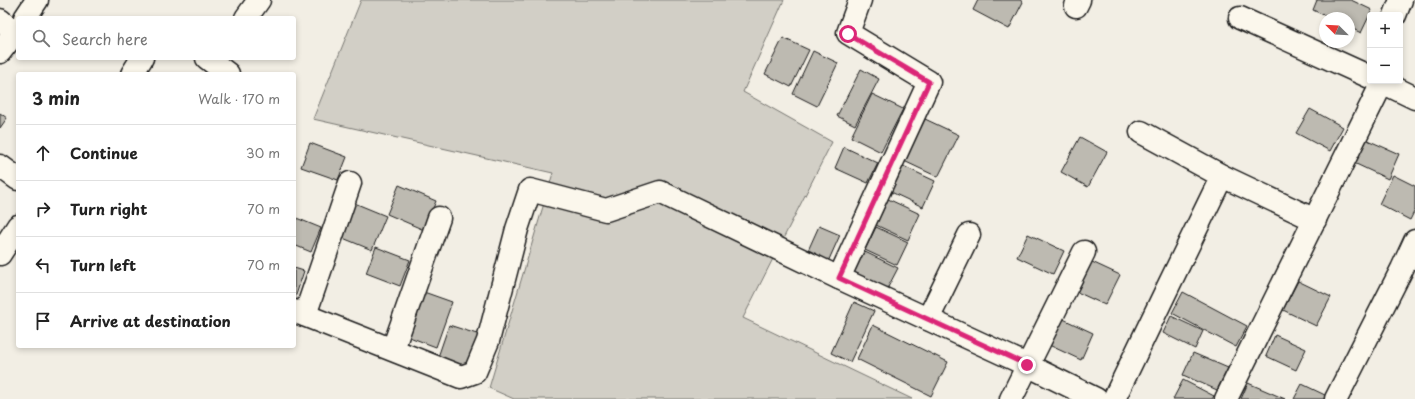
<!DOCTYPE html>
<meta charset="utf-8">
<style>
:root{--surface:#fff;--page:#f2f2f2;--text:#222;--muted:#767676;--line:#e0e0e0}
body{margin:0;font-family:"Playpen Sans",sans-serif;background:var(--page);color:var(--text)}
.controls{position:absolute;right:12px;top:12px;display:grid;overflow:hidden;border-radius:4px;box-shadow:0 2px 6px #0003}
.controls button{width:36px;height:36px;display:grid;place-items:center;padding:0;border:0;border-bottom:1px solid var(--line);background:var(--surface);color:var(--text);font:20px sans-serif}
.compass{position:absolute;left:1319px;top:12px;width:36px;height:36px;border-radius:50%;background:var(--surface);box-shadow:0 2px 6px #0003;rotate:294deg}
.stop{position:absolute;width:12px;height:12px;margin:-9px;border:3px solid #db2777;border-radius:50%;background:#fff}
.stop.end{background:#db2777;border-color:#fff;box-shadow:0 1px 4px #0008}
.list{margin:0;padding:0;list-style:none}
h2{display:flex;justify-content:space-between;align-items:center;height:52px;margin:0;padding:0 16px;font-size:17px}
h2 small{font-size:13px;font-weight:400;color:var(--muted)}
.list li{display:grid;grid-template-columns:26px 1fr auto;gap:12px;align-items:center;box-sizing:border-box;height:56px;padding:0 16px;border-top:1px solid var(--line)}
.list b{display:block;font-size:15px;white-space:nowrap}
.list em{font-size:13px;font-style:normal;color:var(--muted)}
.icon{flex:none;width:22px;height:22px;fill:none;stroke:currentColor;stroke-width:2;stroke-linecap:round;stroke-linejoin:round}
.map{position:relative;flex:none;width:1415px;height:399px;overflow:hidden}
.search{position:absolute;background:var(--surface);box-shadow:0 2px 6px #0003;left:16px;top:16px;width:280px;height:44px;display:flex;align-items:center;gap:10px;box-sizing:border-box;padding:0 14px;border-radius:4px;color:var(--muted);font-size:15px}
.panel{position:absolute;background:var(--surface);box-shadow:0 2px 6px #0003;left:16px;top:72px;width:280px;height:276px;border-radius:4px}
.map>svg:first-child{display:block}
.green{fill:#d2cfc6;stroke:#777671}
.building{fill:#bdbab1;stroke:#1c1c1c}
.lines{fill:none;stroke-linecap:round;stroke-linejoin:round}
.minor-casing{stroke:#1c1c1c;stroke-width:25}
.minor{stroke:#fbf7ec;stroke-width:22}
.route{stroke:#db2777;stroke-width:5}
</style>
<div class="map">
<svg width="1415" height="399" viewBox="0 0 1415 399">
<rect width="100%" height="100%" fill="#f2eee4"/>
<filter id="ink" filterUnits="userSpaceOnUse"><feTurbulence type="fractalNoise" baseFrequency=".025" numOctaves="2"/><feDisplacementMap in="SourceGraphic" scale="8" xChannelSelector="R" yChannelSelector="G"/><feConvolveMatrix kernelMatrix="1 2 1 2 8 2 1 2 1" color-interpolation-filters="sRGB"/></filter>
<g filter="url(#ink)">
<path class="green" d="M 361,0 L 784,0 L 743,92 L 832,142 L 743,318 L 912,399 L 514,399 L 489,388 L 553,173 L 313,119 Z"/>
<g class="building">
<path d="M 978,0 L 1020,0 L 1023,2 L 1009,29 L 973,10 Z"/>
<path d="M 1317,0 L 1351,0 L 1372,10 L 1361,33 L 1349,27 L 1349,18 L 1330,18 L 1313,10 Z"/>
<path d="M 783,38 L 809,50 L 791,87 L 765,74 Z"/>
<path d="M 813,51 L 838,63 L 817,106 L 793,94 Z"/>
<path d="M 861,69 L 879,79 L 855,125 L 837,116 Z"/>
<path d="M 872,94 L 903,109 L 881,152 L 851,137 Z"/>
<path d="M 1310,109 L 1343,127 L 1330,151 L 1296,133 Z"/>
<path d="M 0,113 L 7,118 L 0,128 Z"/>
<path d="M 925,119 L 959,135 L 938,177 L 904,161 Z"/>
<path d="M 1080,137 L 1107,152 L 1088,187 L 1061,172 Z"/>
<path d="M 1365,139 L 1399,154 L 1388,179 L 1354,163 Z"/>
<path d="M 310,143 L 347,157 L 338,180 L 301,167 Z"/>
<path d="M 844,147 L 878,163 L 868,183 L 835,168 Z"/>
<path d="M 903,166 L 935,181 L 923,207 L 891,192 Z"/>
<path d="M 1393,175 L 1415,186 L 1415,210 L 1410,220 L 1379,204 Z"/>
<path d="M 399,185 L 436,201 L 424,230 L 387,214 Z"/>
<path d="M 888,199 L 920,214 L 908,240 L 876,225 Z"/>
<path d="M 352,202 L 386,216 L 372,250 L 338,236 Z"/>
<path d="M 294,217 L 321,228 L 311,252 L 294,245 Z"/>
<path d="M 819,226 L 840,235 L 827,264 L 806,255 Z"/>
<path d="M 876,227 L 908,242 L 897,265 L 865,250 Z"/>
<path d="M 1028,234 L 1064,251 L 1053,274 L 1017,257 Z"/>
<path d="M 376,247 L 410,260 L 400,286 L 366,273 Z"/>
<path d="M 863,251 L 898,268 L 886,291 L 852,274 Z"/>
<path d="M 1092,262 L 1120,275 L 1105,305 L 1077,292 Z"/>
<path d="M 294,268 L 304,271 L 294,301 Z"/>
<path d="M 1298,281 L 1331,297 L 1316,326 L 1283,310 Z"/>
<path d="M 421,291 L 452,302 L 436,347 L 404,335 Z"/>
<path d="M 1183,292 L 1247,326 L 1236,347 L 1172,313 Z"/>
<path d="M 854,302 L 874,311 L 850,362 L 831,353 Z"/>
<path d="M 1171,316 L 1203,331 L 1195,349 L 1163,333 Z"/>
<path d="M 1061,318 L 1093,333 L 1081,360 L 1049,345 Z"/>
<path d="M 449,325 L 483,336 L 472,368 L 438,357 Z"/>
<path d="M 873,325 L 948,362 L 931,396 L 857,359 Z"/>
<path d="M 1275,335 L 1306,349 L 1296,370 L 1266,356 Z"/>
<path d="M 1193,353 L 1228,368 L 1217,390 L 1183,375 Z"/>
<path d="M 1183,380 L 1214,396 L 1212,399 L 1173,399 Z"/>
<path d="M 1248,383 L 1285,399 L 1241,399 Z"/>
<path d="M 1302,384 L 1327,396 L 1326,399 L 1294,399 Z"/>
</g>
<g class="lines">
<g class="minor-casing">
<g id="minor">
<path d="M 860,0 L 848,33 L 929,82 L 839,278 L 1027,365 L 1096,399"/>
<path d="M 1076,6 L 1079,0"/>
<path d="M 1395,15 L 1401,0"/>
<path d="M 25,18 L 37,0"/>
<path d="M 246,18 L 259,0"/>
<path d="M 1240,18 L 1370,77"/>
<path d="M 0,20 L 15,33"/>
<path d="M 0,52 L 18,29"/>
<path d="M 207,58 L 228,74"/>
<path d="M 132,74 L 142,58"/>
<path d="M 1380,81 L 1415,98"/>
<path d="M 0,166 L 18,179"/>
<path d="M 1222,176 L 1315,220"/>
<path d="M 0,254 L 18,226"/>
<path d="M 294,311 L 461,377 L 475,372 L 488,341 L 517,229 L 530,190 L 606,210 L 660,192 L 839,278"/>
<path d="M 305,315 L 350,183"/>
<path d="M 928,319 L 969,235"/>
<path d="M 393,349 L 439,218"/>
<path d="M 1011,399 L 1084,252"/>
<path d="M 1114,399 L 1165,293 L 1222,176 L 1141,132"/>
<path d="M 1226,399 L 1383,81"/>
<path d="M 1336,399 L 1402,269 L 1415,241"/>
</g>
</g>
<use href="#minor" class="minor"/>
</g>
</g>
<g class="lines" filter="url(#ink)">
<path class="route" d="M 848,34 L 929,82 L 839,278 L 1027,365"/>
</g>
</svg>
<div class="controls">
<button>+</button>
<button>−</button>
</div>
<svg class="compass" viewBox="-18 -18 36 36"><path d="M0-13l5 13h-10z" fill="#e53935"/><path d="M0 13l5-13h-10z" fill="#767676"/></svg>
<div class="stop" style="left:848px;top:34px"></div>
<div class="stop end" style="left:1027px;top:365px"></div>
<div class="search"><svg class="icon" aria-label="search" viewBox="0 0 24 24"><circle cx="10" cy="10" r="6"/><path d="M15 15l6 6"/></svg>Search here</div>
<section class="panel">
<h2>3 min<small>Walk · 170 m</small></h2>
<ul class="list">
<li><svg class="icon" aria-label="ahead" viewBox="0 0 24 24"><path d="M12 20V5M6 11l6-6 6 6"/></svg><div><b>Continue</b></div><em>30 m</em></li>
<li><svg class="icon" aria-label="right" viewBox="0 0 24 24"><path d="M7 20v-9h11M14 6l5 5-5 5"/></svg><div><b>Turn right</b></div><em>70 m</em></li>
<li><svg class="icon" aria-label="left" viewBox="0 0 24 24"><path d="M17 20v-9H6M10 6l-5 5 5 5"/></svg><div><b>Turn left</b></div><em>70 m</em></li>
<li><svg class="icon" aria-label="arrive" viewBox="0 0 24 24"><path d="M6 21V4h12l-3 4 3 4H6"/></svg><div><b>Arrive at destination</b></div></li>
</ul>
</section>
</div>
